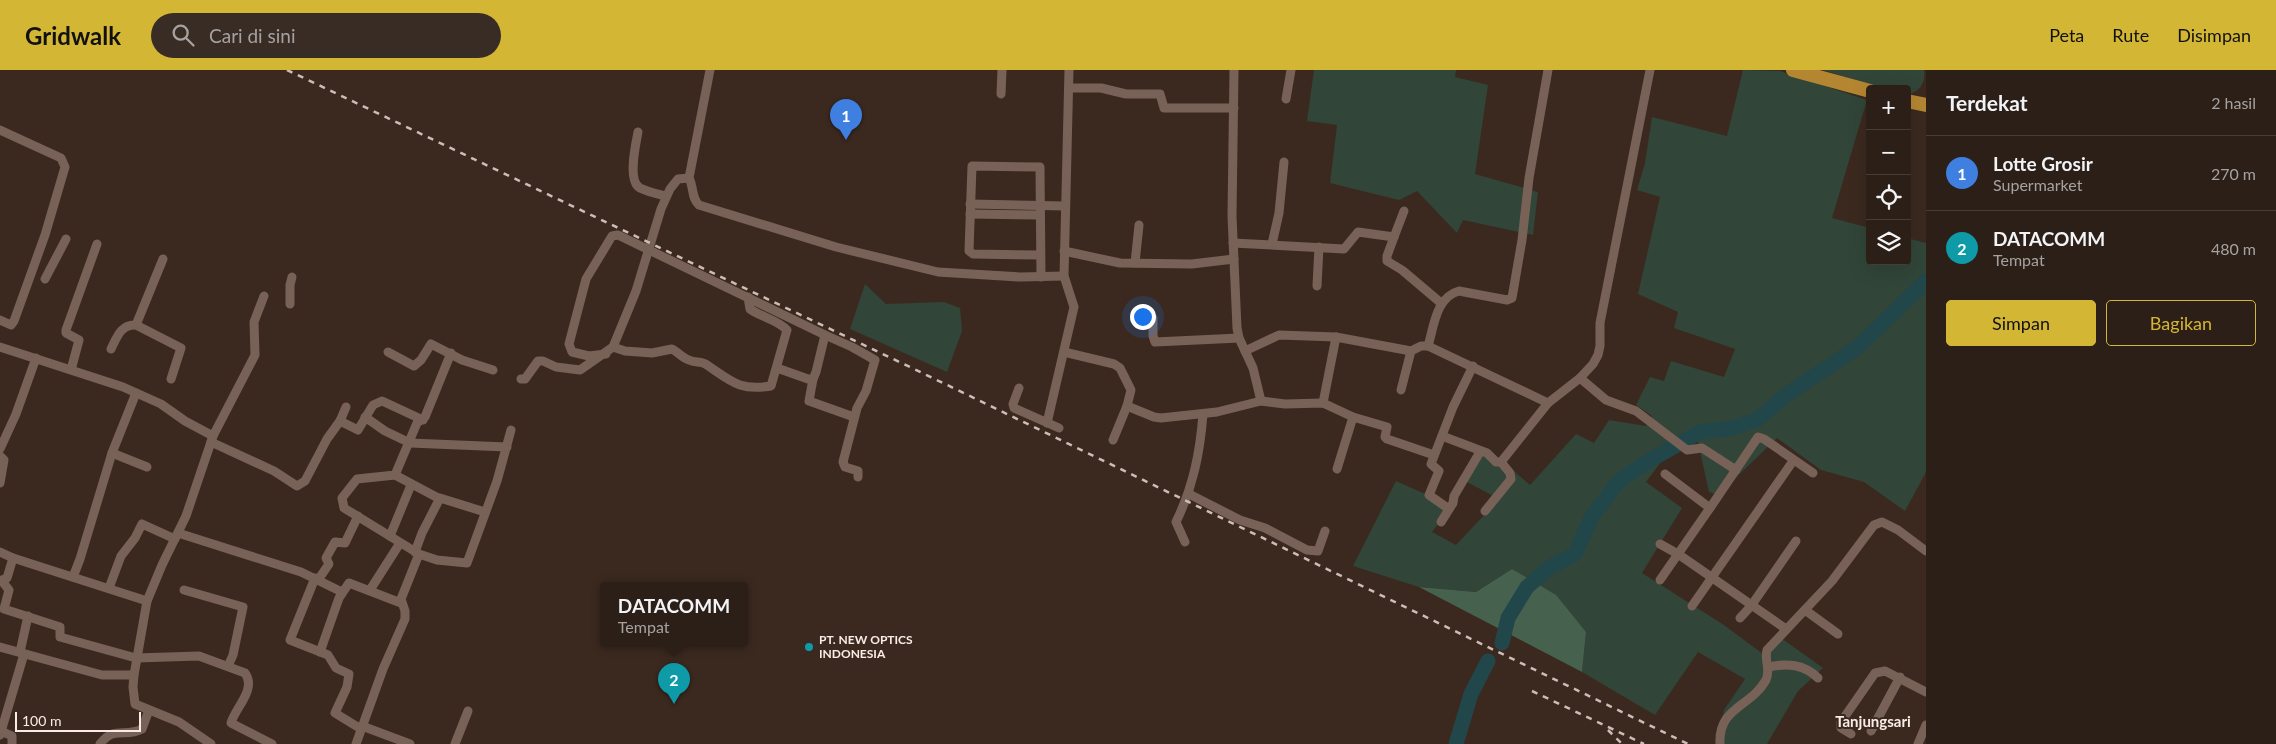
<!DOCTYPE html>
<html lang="id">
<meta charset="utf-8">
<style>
:root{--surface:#2c1f17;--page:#382c24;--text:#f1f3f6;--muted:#a6a2a1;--line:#483d36;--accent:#d4b635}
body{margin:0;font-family:Lato,sans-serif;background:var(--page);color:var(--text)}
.controls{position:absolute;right:15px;top:15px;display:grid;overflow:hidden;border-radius:5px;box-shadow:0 5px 20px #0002}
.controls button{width:45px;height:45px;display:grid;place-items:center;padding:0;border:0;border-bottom:1px solid var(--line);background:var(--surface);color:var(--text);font:25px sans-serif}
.scale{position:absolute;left:15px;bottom:12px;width:126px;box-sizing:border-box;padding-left:5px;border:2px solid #f9ece6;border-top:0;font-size:14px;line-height:18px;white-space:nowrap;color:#f9ece6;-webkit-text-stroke:4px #3b291f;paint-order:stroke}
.you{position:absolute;left:1142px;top:246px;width:18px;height:18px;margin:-12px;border:4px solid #fff;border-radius:50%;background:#1a73e8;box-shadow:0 0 0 8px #1a73e833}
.badge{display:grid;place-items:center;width:32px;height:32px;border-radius:50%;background:var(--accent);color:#fff;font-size:16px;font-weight:700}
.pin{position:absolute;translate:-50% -41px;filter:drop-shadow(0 1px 2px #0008)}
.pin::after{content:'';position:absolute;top:26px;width:18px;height:15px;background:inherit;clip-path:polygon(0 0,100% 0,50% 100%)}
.popup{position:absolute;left:600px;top:512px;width:148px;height:65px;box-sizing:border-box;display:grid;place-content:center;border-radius:5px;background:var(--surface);filter:drop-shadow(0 1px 4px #0005);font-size:16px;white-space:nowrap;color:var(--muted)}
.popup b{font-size:19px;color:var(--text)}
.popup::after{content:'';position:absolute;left:50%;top:100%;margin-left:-10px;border:10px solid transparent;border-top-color:var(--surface)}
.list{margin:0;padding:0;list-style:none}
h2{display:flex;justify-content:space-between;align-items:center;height:65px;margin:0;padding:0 20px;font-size:21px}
h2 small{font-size:16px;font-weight:400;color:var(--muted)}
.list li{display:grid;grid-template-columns:32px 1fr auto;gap:15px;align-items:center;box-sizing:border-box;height:75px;padding:0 20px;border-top:1px solid var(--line)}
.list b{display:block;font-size:19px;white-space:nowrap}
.list p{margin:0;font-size:16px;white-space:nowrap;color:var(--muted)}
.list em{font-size:16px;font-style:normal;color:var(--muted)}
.actions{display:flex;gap:10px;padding:15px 20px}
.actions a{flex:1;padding:11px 0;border:1px solid var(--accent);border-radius:5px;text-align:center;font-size:18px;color:var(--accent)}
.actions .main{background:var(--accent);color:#111}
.icon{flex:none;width:28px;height:28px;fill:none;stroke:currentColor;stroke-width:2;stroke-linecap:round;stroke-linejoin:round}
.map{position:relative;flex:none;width:1926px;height:674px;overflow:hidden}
header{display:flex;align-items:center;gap:30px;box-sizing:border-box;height:70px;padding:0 25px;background:var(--accent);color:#111}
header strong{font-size:24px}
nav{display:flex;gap:28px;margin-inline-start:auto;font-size:18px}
.search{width:350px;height:45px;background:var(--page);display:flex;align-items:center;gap:12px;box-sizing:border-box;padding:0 18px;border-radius:28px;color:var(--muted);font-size:19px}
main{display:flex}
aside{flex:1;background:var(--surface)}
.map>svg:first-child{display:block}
.green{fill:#314538}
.forest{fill:#47614f}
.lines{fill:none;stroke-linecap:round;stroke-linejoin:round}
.river{stroke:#22474b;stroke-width:15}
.minor{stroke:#786257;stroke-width:9}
.trunk{stroke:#b48632;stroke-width:14}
.rail{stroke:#ccbeb7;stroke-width:2.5;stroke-dasharray:6 6;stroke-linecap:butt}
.culture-dot{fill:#0f9aa8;stroke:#3b291f;stroke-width:2}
.labels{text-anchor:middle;stroke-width:4;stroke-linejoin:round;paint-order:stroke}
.poi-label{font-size:12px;font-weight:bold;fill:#f9ece6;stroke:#3b291f;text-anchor:start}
.quarter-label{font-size:15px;font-weight:bold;fill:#f9ece6;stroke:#3b291f}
</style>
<header>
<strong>Gridwalk</strong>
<div class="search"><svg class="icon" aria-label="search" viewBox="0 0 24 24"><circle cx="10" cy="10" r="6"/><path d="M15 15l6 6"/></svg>Cari di sini</div>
<nav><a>Peta</a><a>Rute</a><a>Disimpan</a></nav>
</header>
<main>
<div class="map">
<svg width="1926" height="674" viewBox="0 0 1926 674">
<rect width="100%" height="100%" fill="#3b291f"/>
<g class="green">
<path d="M 1314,0 L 1456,0 L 1455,7 L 1488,15 L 1475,104 L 1538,122 L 1533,165 L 1463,150 L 1457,163 L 1417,121 L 1399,130 L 1330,113 L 1337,55 L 1307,51 Z"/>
<path d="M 1743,0 L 1780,1 L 1867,30 L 1832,148 L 1870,158 L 1870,191 L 1907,191 L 1907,168 L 1926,173 L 1926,402 L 1905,441 L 1864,412 L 1821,400 L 1777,368 L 1718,425 L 1709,422 L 1698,372 L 1681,365 L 1646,412 L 1682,438 L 1642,503 L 1724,555 L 1763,584 L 1777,565 L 1823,598 L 1798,621 L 1767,674 L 1721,674 L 1717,672 L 1724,640 L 1745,609 L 1698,582 L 1655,645 L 1582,602 L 1586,562 L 1512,499 L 1476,522 L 1419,517 L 1353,496 L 1396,411 L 1452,436 L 1432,462 L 1456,475 L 1499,429 L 1467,412 L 1487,378 L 1530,415 L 1576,364 L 1594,373 L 1609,350 L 1646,356 L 1652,346 L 1636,335 L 1650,307 L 1664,311 L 1671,291 L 1724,307 L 1735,279 L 1674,258 L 1678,242 L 1638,224 L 1660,127 L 1637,120 L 1645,93 L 1652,47 L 1727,66 Z"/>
<path d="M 1823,0 L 1924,0 C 1926,13 1920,21 1908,25 L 1907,19 L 1883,19 Z"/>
<path d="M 865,214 L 886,234 L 944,232 L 960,238 L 962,261 L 947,302 L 850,259 Z"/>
</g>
<path class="forest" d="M 1512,499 L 1556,525 L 1586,562 L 1582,602 L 1419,517 L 1476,522 Z"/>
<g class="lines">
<g class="river">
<path d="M 1502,573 L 1508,548 L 1527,517 L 1550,497 L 1575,484 L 1591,448 L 1619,411 L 1647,392 L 1700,362 L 1733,358 L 1758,349 L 1786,325 L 1858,277 L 1926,211"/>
<path d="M 1456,674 L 1471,624 L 1488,591"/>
</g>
<g class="minor">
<path d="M 710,0 L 689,108 C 694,117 691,128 699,135 L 836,177 L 938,202 L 1020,207 L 1064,206"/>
<path d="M 1234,0 L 1232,146 L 1237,258 L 1239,268 L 1253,298 L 1261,331"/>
<path d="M 1069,18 L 1101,18 L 1126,24 L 1160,24 L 1164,38 L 1234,38"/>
<path d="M 1001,24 L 1002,0"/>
<path d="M 1286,29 L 1291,0"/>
<path d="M 0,60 L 61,88 L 65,97 L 45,165 L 14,251 L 11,255 L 0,250"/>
<path d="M 638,62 C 636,73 627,111 640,118 C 648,122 658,124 666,126"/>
<path d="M 970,134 L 1065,136"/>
<path d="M 970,144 L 1040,145"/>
<path d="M 1394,167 L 1387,186 L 1387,191 L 1402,200 L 1441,233"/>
<path d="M 1233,173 L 1344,179 L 1358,162 L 1394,167 L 1404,141"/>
<path d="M 1272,174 L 1279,143 L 1284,92"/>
<path d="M 1064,181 L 1120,193 L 1192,194 L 1234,189"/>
<path d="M 1040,185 L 973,184 L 969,181 L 972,96 L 1040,97 L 1041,207"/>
<path d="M 1135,193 L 1139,155"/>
<path d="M 45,209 L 66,169"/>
<path d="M 1317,216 L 1319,177"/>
<path d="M 290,234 L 290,215 L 292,207"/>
<path d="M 1153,248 L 1153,266 L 1155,272 L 1239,268"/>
<path d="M 136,255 L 181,278 L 171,309"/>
<path d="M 1428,276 L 1548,333"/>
<path d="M 0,277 L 123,317 L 161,334 L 185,351 L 213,366"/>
<path d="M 613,277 L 625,281 L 652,283 L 672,279 C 678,282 682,288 689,290 C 695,293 702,291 707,295 C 732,312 740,321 771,316 L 787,260 C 778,250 761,247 750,239 L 748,227"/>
<path d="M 111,279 C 117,267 121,254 136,255 L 163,189"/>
<path d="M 1245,281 L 1279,265 L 1336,267 L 1411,281 L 1421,276 L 1428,276 C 1434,256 1436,227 1459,221 L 1507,230 L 1512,228 L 1522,170 L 1529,108 L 1548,0"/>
<path d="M 388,282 L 414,296 L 421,290 L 431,274 L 462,290 L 493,300"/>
<path d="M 1064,282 L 1114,294 L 1120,298 L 1131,320 L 1127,336 L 1113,370"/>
<path d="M 451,283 L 425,347 L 417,353 L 395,405 L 357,409 L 342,428 L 344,438 L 419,484 L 437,490 L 467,493 L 497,411 L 511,360"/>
<path d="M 606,284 L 589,286 L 572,282 L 569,274 L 586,209 L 612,166 L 618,165 L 825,265 L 852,277 L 875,290 L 866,321 L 857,338 L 843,392 L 845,397 L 858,401 L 858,407"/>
<path d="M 777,298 L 808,309 L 813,309 L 816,302 L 825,265"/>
<path d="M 71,300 L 79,270 L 66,263 L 66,260 L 97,174"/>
<path d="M 1580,308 L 1606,330 L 1636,341 L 1687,380 L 1702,378 L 1736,400"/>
<path d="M 521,309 L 525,309 L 538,291 L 543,291 L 556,297 L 580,300 L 613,277 L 636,221 L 661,139 L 670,119 L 678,109 L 689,108"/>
<path d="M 813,309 L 809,331 L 854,347"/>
<path d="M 1019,318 L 1013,334 L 1014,338 L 1059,358"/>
<path d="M 1401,320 L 1411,281"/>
<path d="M 1323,333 L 1336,267"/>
<path d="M 1127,336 L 1154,347 L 1161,348 L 1217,342 L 1261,331 L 1285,334 L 1323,333 L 1353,347 L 1387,357 L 1385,367 L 1387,369 L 1434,385"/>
<path d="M 365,347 L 385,361 L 410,373 L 507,377"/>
<path d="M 340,351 L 346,337"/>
<path d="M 1047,353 L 1074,237 L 1064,206 L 1069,0"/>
<path d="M 1442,366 L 1487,383 L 1496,392 L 1501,392 L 1548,333 L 1580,308 L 1593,294 L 1598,285 L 1600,276 L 1600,253 L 1650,0"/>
<path d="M 211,372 L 274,401 L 297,416 L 305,411 L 327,369 L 340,351 L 358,360 L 373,335 L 382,331 L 423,350"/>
<path d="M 0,379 L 16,344 L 36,288"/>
<path d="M 112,383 L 147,397"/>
<path d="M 0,386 L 4,390 L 0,413"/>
<path d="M 1337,399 L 1353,347"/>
<path d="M 1665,404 L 1710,438 L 1678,484 L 1786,559"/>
<path d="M 395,405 L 440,429"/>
<path d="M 1189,424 L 1240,450 L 1265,458 L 1307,480 L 1318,481 L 1325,461"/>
<path d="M 1710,438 L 1758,367 L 1764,369 L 1813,403"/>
<path d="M 1449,439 L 1429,425 L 1439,401 L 1431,394 L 1453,337 L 1473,296"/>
<path d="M 1485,441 L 1511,409 L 1510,403 L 1501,392"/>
<path d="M 1441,452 L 1453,433 L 1454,426 L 1480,382"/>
<path d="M 178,463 L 301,502 L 342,522"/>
<path d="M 390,466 L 411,415"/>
<path d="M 1185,472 L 1176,452 C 1193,417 1200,383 1203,344"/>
<path d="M 0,482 L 13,488 L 147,531"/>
<path d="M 415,482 L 422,463 L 440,428 L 485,442"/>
<path d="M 73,507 L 80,489 L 112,383 L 136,323"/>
<path d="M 315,508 L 290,570 L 328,585 L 336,598 L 349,604 L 347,617 L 335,643 L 361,659"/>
<path d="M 318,510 L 329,494 L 326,488 L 335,472 L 345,473 L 358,446"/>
<path d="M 1660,510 L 1678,484 L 1660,474"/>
<path d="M 0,511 L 7,508 L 13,488"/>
<path d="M 2,511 L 9,520 L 4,539 L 60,557 L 60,567 L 136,588 L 199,586 L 245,603 C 257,619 235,638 231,653 L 272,674"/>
<path d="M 109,518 L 121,486 L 135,468 L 142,454 L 175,469"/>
<path d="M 184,520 L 243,537 L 233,585 L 228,596"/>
<path d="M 370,520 L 400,473"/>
<path d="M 1692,536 L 1793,391"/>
<path d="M 1805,540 L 1838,564"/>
<path d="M 1740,548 L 1751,536 L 1796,471"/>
<path d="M 0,577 L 102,605 L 134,605"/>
<path d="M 20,582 L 28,546"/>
<path d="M 320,582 L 339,528 L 349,513 L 401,533"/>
<path d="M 1768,597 C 1787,593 1804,594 1818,608"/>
<path d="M 362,656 L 410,674"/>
<path d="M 1,661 L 12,666 L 12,674"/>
<path d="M 1871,661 L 1900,607"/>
<path d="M 1851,664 L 1841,658 L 1841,652 L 1875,603 L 1885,601 L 1926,622"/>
<path d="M 0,665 L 24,584"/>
<path d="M 100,674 C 114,655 125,668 142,659 L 149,640"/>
<path d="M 211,674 L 179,652 L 135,634 L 133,617 L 134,605 L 147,531 L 162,495 L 186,446 L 213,366 L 255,285 L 254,252 L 264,226"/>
<path d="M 356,674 L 383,599 L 405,549 L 405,541 L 401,529 L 419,484"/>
<path d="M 455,674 L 468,641"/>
<path d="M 1720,674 C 1718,637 1751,637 1766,610 C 1771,600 1764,590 1767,580 L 1832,511 L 1874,455 L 1882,452 L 1898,460 L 1926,481"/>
<path d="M 1918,674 L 1926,655"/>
</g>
<g class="trunk">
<path d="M 1793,0 L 1870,21"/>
<path d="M 1907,31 L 1926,35"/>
</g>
<g class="rail">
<path d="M 287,0 L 910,297 L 1688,674"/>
<path d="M 1532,621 L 1644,674"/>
<path d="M 1608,660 L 1622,674"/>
</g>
</g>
<circle class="culture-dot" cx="809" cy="577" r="5"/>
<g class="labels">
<g class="poi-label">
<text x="819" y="574">PT. NEW OPTICS<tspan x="819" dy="14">INDONESIA</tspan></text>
</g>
<g class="quarter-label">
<text x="1873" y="657">Tanjungsari</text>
</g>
</g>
</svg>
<div class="controls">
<button>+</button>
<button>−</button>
<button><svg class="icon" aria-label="locate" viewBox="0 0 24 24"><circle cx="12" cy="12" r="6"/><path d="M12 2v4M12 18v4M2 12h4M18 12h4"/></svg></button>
<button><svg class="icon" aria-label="layers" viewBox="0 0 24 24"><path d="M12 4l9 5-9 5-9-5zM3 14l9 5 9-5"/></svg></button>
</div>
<div class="scale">100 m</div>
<div class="you"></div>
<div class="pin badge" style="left:846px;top:70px;background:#3f7fe0">1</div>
<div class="pin badge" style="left:674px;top:634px;background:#0f9aa8">2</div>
<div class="popup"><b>DATACOMM</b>Tempat</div>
</div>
<aside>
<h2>Terdekat<small>2 hasil</small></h2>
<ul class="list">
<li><span class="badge" style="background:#3f7fe0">1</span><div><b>Lotte Grosir</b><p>Supermarket</p></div><em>270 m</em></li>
<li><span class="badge" style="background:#0f9aa8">2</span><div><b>DATACOMM</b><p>Tempat</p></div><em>480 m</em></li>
</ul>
<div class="actions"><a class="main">Simpan</a><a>Bagikan</a></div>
</aside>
</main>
